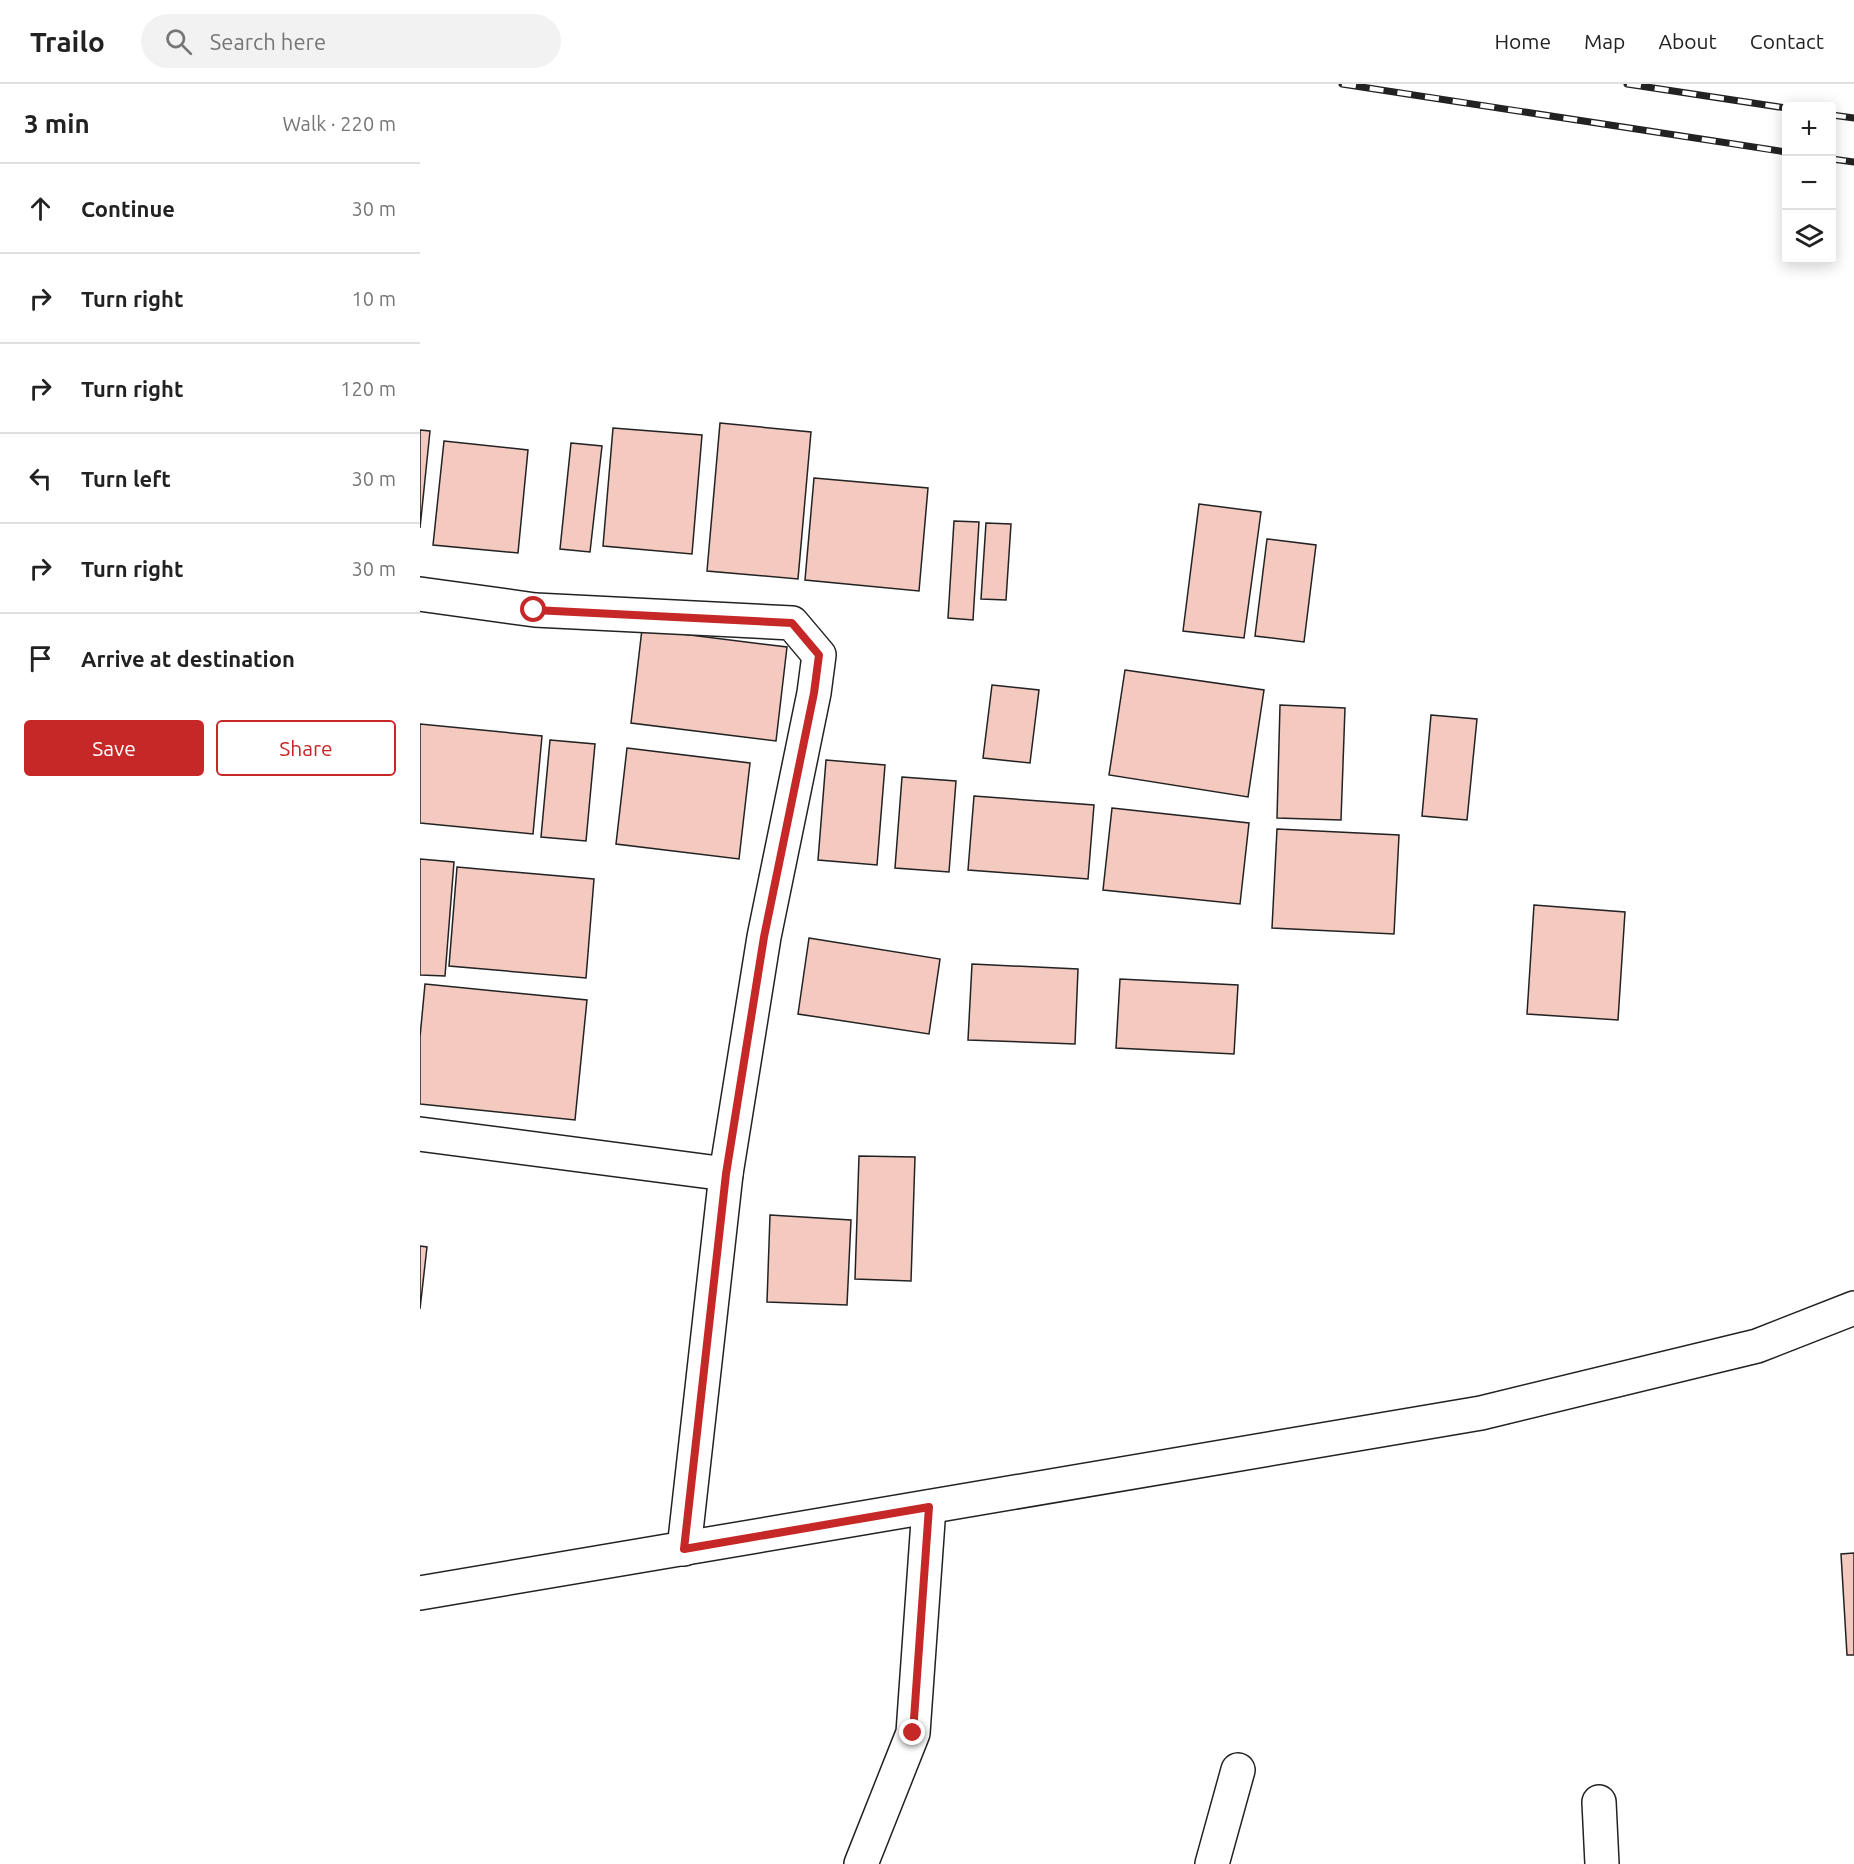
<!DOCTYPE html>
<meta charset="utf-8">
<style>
:root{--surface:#fff;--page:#f2f2f2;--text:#222;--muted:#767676;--line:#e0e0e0;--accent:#c62828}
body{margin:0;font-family:Ubuntu,sans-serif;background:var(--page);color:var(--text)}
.controls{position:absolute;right:18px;top:18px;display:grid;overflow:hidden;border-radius:6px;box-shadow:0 3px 15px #0003}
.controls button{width:54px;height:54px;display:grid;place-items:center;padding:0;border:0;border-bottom:2px solid var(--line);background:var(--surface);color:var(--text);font:30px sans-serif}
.stop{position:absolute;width:18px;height:18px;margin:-14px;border:4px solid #c62828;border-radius:50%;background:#fff}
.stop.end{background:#c62828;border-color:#fff;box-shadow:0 2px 6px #0008}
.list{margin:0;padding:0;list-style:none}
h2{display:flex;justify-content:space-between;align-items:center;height:78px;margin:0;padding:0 24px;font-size:26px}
h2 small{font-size:20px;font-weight:400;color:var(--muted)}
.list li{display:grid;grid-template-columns:39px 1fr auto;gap:18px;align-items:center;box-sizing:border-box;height:90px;padding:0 24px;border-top:2px solid var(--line)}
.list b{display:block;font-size:22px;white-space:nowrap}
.list em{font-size:20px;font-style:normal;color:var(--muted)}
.actions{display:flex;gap:12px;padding:18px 24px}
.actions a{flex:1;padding:14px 0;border:2px solid var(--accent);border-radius:6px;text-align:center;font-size:21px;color:var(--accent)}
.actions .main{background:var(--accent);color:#fff}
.icon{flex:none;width:33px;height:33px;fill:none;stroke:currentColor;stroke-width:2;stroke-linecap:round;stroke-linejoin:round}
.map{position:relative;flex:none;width:1434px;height:1780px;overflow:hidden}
header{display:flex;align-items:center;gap:36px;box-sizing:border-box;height:84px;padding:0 30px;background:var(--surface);border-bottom:2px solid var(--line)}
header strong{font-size:28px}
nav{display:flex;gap:33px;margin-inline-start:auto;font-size:21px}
.search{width:420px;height:54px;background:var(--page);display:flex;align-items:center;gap:15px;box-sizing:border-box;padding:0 21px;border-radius:33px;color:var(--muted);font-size:22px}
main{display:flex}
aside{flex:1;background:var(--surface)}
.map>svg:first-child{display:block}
.building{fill:#f3c9c0;stroke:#222;stroke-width:1.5}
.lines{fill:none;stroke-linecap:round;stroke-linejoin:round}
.minor-casing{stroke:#222;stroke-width:36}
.tertiary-casing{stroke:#222;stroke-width:36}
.minor{stroke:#fff;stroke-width:33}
.tertiary{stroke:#fff;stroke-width:33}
.rail-casing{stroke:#222;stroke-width:7}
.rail{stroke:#fff;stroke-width:4.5;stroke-dasharray:14;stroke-linecap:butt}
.route{stroke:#c62828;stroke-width:8}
</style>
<header>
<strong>Trailo</strong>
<div class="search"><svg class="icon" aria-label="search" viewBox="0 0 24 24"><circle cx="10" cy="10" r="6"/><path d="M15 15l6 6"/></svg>Search here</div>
<nav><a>Home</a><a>Map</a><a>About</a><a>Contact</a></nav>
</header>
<main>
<aside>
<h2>3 min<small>Walk · 220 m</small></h2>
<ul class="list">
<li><svg class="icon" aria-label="ahead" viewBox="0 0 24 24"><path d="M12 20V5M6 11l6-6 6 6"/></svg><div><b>Continue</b></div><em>30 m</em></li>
<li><svg class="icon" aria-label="right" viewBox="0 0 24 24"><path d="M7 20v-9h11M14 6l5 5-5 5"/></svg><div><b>Turn right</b></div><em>10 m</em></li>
<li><svg class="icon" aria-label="right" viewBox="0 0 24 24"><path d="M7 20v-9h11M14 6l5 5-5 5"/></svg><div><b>Turn right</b></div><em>120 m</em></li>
<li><svg class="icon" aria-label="left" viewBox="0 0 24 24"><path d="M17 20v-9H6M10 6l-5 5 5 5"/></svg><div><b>Turn left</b></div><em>30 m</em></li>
<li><svg class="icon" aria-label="right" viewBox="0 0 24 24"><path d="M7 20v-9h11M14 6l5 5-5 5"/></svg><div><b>Turn right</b></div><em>30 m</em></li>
<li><svg class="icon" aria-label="arrive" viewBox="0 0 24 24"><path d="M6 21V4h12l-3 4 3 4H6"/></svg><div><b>Arrive at destination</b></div></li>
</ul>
<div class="actions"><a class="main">Save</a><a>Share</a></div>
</aside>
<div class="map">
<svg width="1434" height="1780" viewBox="0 0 1434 1780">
<rect width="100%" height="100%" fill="#fff"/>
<g class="building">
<path d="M 300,339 L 391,348 L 378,495 L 287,487 Z"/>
<path d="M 193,344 L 282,351 L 272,470 L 183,462 Z"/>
<path d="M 0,346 L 10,347 L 0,444 Z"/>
<path d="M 24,357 L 108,366 L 98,469 L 13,461 Z"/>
<path d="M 151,359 L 182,362 L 170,468 L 140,465 Z"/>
<path d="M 394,394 L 508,404 L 499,507 L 385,496 Z"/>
<path d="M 779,420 L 841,428 L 824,554 L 763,547 Z"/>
<path d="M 534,437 L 559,438 L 553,536 L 528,534 Z"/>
<path d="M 566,439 L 591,440 L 586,516 L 561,515 Z"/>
<path d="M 847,455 L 896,461 L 884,558 L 835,552 Z"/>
<path d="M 222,545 L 367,563 L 356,657 L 211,639 Z"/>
<path d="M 705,586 L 844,606 L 828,713 L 689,691 Z"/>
<path d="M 572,601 L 619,606 L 610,679 L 563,674 Z"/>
<path d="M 860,621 L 925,624 L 921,736 L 857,734 Z"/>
<path d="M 1011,631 L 1057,635 L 1047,736 L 1002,732 Z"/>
<path d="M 0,640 L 122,652 L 113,750 L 0,739 Z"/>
<path d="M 130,656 L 175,660 L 166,757 L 121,753 Z"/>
<path d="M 207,664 L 330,679 L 319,775 L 196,760 Z"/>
<path d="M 406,676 L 465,681 L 457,781 L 398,776 Z"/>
<path d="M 482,693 L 536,697 L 529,788 L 475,784 Z"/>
<path d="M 554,712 L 674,721 L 668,795 L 548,786 Z"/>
<path d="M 692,724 L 829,739 L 820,820 L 683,806 Z"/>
<path d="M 857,745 L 979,751 L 974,850 L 852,844 Z"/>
<path d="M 0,775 L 34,778 L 25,892 L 0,891 Z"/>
<path d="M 37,783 L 174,795 L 166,894 L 29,882 Z"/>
<path d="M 1114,821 L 1205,828 L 1198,936 L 1107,930 Z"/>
<path d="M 389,854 L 520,875 L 509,950 L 378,930 Z"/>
<path d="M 552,880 L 658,885 L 655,960 L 548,956 Z"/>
<path d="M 700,895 L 818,901 L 814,970 L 696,964 Z"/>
<path d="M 5,900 L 167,916 L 155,1036 L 0,1020 L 0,953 Z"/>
<path d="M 439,1072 L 495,1073 L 491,1197 L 435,1195 Z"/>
<path d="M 350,1131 L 431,1136 L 427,1221 L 347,1218 Z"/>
<path d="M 0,1162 L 7,1163 L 0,1225 Z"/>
<path d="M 1434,1469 L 1434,1571 L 1427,1571 L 1421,1470 Z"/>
</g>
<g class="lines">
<g class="minor-casing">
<g id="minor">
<path d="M 0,510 L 115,526 L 372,539 L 399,571 L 394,609 L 344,853 L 306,1090 L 264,1465"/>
<path d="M 0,1050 L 306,1090"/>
<path d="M 1179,1718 L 1182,1780"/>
<path d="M 441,1780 L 493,1649 L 509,1423"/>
<path d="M 792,1780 L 818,1686"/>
</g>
</g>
<g class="tertiary-casing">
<path id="tertiary" d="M 0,1509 L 1061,1329 L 1337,1262 L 1434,1224"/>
</g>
<use href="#minor" class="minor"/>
<use href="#tertiary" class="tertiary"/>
<g class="rail-casing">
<g id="rail">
<path d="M 922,0 L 1366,68"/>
<path d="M 1207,0 L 1366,24"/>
<path d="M 1412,31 L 1434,34"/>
<path d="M 1412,75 L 1434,78"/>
</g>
</g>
<use href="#rail" class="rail"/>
</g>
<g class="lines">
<path class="route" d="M 114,526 L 372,539 L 399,571 L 394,609 L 344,853 L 306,1090 L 264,1465 L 509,1423 L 493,1649"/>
</g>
</svg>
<div class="controls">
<button>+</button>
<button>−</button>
<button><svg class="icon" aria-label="layers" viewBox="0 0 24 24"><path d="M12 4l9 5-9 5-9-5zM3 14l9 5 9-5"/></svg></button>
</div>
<div class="stop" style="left:114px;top:526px"></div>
<div class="stop end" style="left:493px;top:1649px"></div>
</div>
</main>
